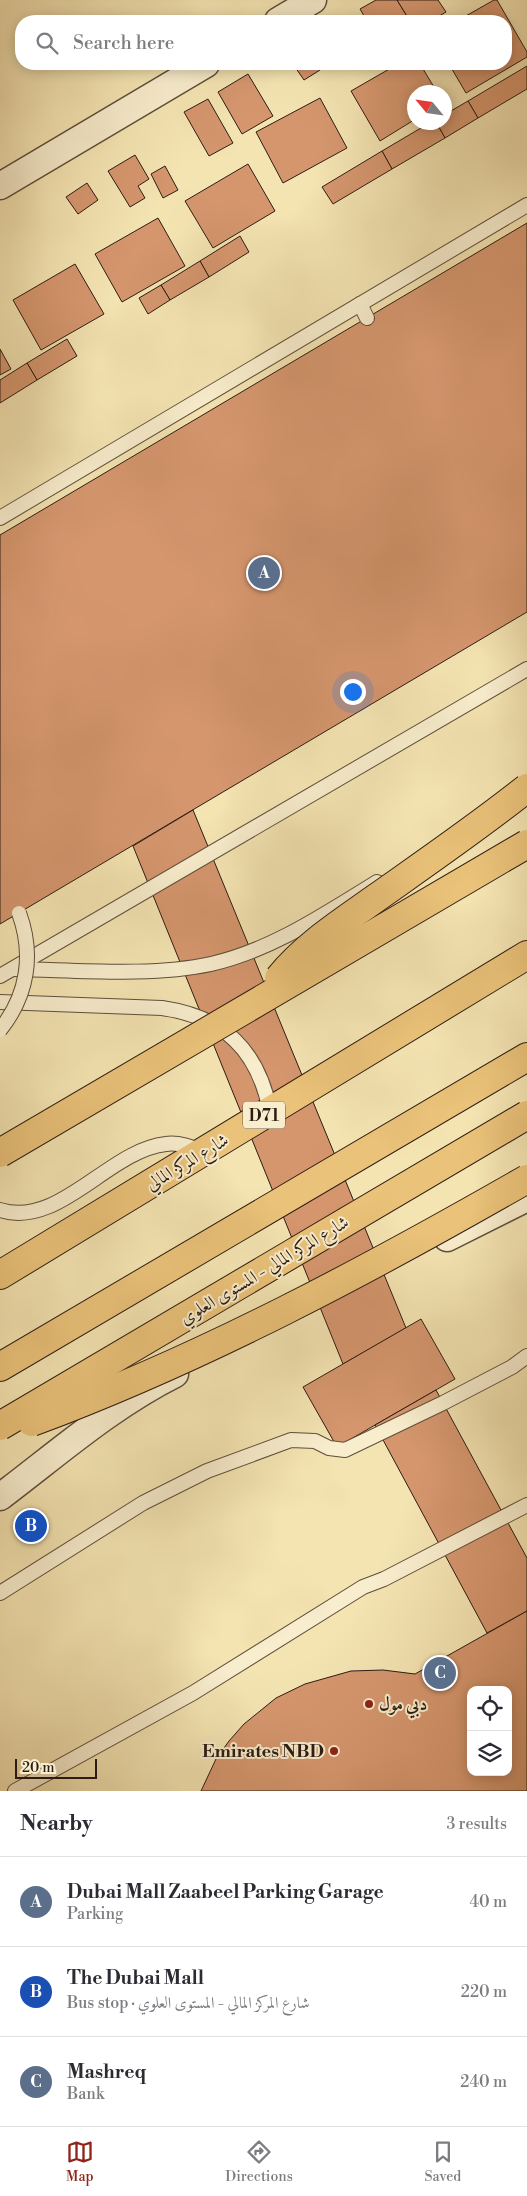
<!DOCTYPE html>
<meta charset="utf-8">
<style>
:root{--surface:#fff;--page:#f7f7f7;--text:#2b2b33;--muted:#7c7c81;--line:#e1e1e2;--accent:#8f2418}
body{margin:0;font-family:"Libre Bodoni",Amiri,serif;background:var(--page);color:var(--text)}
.controls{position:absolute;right:15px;bottom:15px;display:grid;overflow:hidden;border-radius:10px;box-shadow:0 2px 12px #0003}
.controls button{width:45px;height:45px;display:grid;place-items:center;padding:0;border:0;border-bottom:1px solid var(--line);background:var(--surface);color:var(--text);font:25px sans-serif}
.compass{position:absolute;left:407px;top:85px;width:45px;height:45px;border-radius:50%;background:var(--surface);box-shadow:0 2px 12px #0003;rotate:299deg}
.scale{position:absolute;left:15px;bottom:12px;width:82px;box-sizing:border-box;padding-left:5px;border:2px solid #2c1c13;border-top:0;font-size:14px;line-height:18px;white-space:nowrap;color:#2c1c13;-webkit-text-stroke:4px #f8edcd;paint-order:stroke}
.you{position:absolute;left:352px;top:691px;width:18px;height:18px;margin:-12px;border:4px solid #fff;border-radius:50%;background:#1a73e8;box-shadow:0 0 0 8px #1a73e833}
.badge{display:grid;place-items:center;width:32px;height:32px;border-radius:50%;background:var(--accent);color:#fff;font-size:16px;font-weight:700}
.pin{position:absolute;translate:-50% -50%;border:2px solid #fff;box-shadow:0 1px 5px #0006}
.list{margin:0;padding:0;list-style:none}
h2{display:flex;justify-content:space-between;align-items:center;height:65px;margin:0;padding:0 20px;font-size:21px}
h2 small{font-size:16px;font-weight:400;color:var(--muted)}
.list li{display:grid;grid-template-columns:32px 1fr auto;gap:15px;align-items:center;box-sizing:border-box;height:90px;padding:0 20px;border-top:1px solid var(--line)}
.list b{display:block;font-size:19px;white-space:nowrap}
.list p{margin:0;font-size:16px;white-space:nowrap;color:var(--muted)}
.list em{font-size:16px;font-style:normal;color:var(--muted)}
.icon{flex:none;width:28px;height:28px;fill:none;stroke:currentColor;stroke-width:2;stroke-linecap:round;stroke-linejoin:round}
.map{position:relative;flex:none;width:527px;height:1791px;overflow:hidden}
.search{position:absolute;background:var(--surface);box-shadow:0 2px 12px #0003;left:15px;right:15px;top:15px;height:55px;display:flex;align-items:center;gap:12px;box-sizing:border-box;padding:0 18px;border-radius:20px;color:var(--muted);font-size:19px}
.sheet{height:335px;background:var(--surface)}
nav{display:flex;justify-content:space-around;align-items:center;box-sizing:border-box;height:70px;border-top:1px solid var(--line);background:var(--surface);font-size:14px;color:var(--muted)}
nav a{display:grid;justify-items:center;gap:2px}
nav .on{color:var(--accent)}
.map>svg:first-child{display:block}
.building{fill:#d5966e;stroke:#2c1c13;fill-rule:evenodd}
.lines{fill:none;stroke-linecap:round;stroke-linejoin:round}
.service-casing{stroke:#5e4e3b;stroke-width:16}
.minor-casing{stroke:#5e4e3b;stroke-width:29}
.primary-casing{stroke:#2c1c13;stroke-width:30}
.service{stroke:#f8edcd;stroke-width:14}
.minor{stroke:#f8edcd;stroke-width:26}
.primary{stroke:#eac279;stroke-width:28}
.service-bridge-casing{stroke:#5e4e3b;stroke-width:16;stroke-linecap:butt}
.trunk-bridge-casing{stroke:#2c1c13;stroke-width:30;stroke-linecap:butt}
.service-bridge{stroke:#f8edcd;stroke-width:14}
.trunk-bridge{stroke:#eac279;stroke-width:28}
.poi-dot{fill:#8f2418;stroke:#f8edcd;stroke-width:2}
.labels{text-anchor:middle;stroke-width:4;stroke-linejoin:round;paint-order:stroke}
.shield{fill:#f8edcd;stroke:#695b4b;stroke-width:1}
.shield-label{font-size:16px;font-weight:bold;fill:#2c1c13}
.street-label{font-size:18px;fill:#2c1c13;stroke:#f8edcd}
.poi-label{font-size:18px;font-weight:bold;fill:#2c1c13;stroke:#f8edcd;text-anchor:start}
</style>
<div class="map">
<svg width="527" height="1791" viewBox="0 0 527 1791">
<rect width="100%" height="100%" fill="#f4e4b2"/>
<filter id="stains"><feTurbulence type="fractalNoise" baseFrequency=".004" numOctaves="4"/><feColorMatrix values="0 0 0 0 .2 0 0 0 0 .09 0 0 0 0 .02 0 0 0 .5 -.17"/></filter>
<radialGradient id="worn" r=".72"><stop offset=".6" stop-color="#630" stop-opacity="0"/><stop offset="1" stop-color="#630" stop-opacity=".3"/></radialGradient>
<g class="building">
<path d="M 376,0 L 397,0 L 410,21 L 367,21 L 360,9 Z"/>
<path d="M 397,0 L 438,0 L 446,12 L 431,21 L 410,21 Z"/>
<path d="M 494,0 L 497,0 L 527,52 L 527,57 L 466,93 L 449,64 L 506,64 L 506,21 L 457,21 Z"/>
<path d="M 293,64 L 317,64 L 320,70 L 304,80 Z"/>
<path d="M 398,64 L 420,64 L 437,92 L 414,92 L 414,120 L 380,141 L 351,91 Z"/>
<path d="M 527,66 L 527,89 L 478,118 L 468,101 Z"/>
<path d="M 248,74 L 273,116 L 242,134 L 218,92 Z"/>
<path d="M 320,98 L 347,148 L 283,183 L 256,132 Z"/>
<path d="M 208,99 L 233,143 L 209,156 L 184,112 Z"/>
<path d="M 468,101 L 478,118 L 445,138 L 436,122 L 444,122 L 444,115 Z"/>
<path d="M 431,122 L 436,122 L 445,138 L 392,169 L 382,151 Z"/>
<path d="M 382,151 L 392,169 L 333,204 L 322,187 Z"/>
<path d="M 135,155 L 149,179 L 138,186 L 145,198 L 130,207 L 108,171 Z"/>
<path d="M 248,164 L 275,211 L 213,248 L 185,201 Z"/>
<path d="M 165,166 L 178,190 L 163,198 L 151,174 Z"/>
<path d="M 87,183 L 98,200 L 78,214 L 66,197 Z"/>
<path d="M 158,218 L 185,266 L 122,302 L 95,254 Z"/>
<path d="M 527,223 L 527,612 L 0,924 L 0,535 Z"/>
<path d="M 240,236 L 249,252 L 209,277 L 200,261 Z"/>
<path d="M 200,261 L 209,277 L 170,300 L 161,285 Z"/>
<path d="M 75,264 L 104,314 L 41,350 L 13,300 Z"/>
<path d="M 161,285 L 170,300 L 148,314 L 139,298 Z"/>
<path d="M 67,339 L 77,356 L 37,380 L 27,363 Z"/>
<path d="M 0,349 L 11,369 L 0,375 Z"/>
<path d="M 27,363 L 37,380 L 0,403 L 0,380 Z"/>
<path d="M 193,810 L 406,1328 L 343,1364 L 133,846 Z"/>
<path d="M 421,1319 L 455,1379 L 337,1447 L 303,1387 Z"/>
<path d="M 436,1390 L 527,1558 L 527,1611 L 487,1633 L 375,1425 Z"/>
<path d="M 527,1611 L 527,1791 L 201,1791 L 216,1759 L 229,1741 L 244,1724 L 276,1698 L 305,1684 L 351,1671 L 383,1670 L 415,1674 ZM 471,1690 L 508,1690 L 508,1772 L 471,1772 Z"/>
</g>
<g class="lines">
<g class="service-casing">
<g id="service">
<path d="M 360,304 L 367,318"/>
<path d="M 0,518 L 527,205"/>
<path d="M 14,969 C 76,970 151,977 211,964 C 272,950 325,914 377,882"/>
<path d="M 0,976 L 527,669"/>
<path d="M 0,1002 L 162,1008 C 224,1017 258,1050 270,1111"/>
<path d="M 0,1210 C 59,1229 109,1150 166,1144 C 179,1142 192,1147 203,1152"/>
<path d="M 0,1593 L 143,1503 L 207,1471 L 291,1440 L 315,1441 L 329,1448 L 345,1450 L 443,1403 L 512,1367 L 527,1356"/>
<path d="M 15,1791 L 193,1693 L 363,1587 L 384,1579 L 527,1505"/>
</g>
</g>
<g class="minor-casing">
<g id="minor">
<path d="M 278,21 L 313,0"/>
<path d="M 0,186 L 206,64"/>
<path d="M 447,1238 L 527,1198"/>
<path d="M 0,1497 C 57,1454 111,1406 175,1374"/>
</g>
</g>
<g class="primary-casing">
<g id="primary">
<path d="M 0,1275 L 527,955"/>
<path d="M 0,1367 L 527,1057"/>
</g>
</g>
<use href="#service" class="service"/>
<use href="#minor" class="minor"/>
<use href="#primary" class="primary"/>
<g class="service-bridge-casing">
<path id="service-bridge" d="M 0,1030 C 28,995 34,954 19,913"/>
</g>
<g class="trunk-bridge-casing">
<g id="trunk-bridge">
<path d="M 279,978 C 306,945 341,923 376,898 C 427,862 478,827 527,788"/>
<path d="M 0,1153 L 527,844"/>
<path d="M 32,1422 C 204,1358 368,1270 527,1179"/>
<path d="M 0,1426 L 527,1115"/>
</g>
</g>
<use href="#service-bridge" class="service-bridge"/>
<use href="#trunk-bridge" class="trunk-bridge"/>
</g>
<g class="poi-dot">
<circle cx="369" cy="1704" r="5"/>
<circle cx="334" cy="1751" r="5"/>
</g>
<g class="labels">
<rect class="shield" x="243" y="1101.5" width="42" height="27" rx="4"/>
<g class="shield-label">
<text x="264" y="1121">D71</text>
</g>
<g class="street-label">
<text transform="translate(187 1162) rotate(-31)" y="6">شارع المركز المالي</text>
<text transform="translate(264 1270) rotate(-31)" y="6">شارع المركز المالي - المستوى العلوي</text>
</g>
<g class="poi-label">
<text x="379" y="1710">دبي مول</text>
<text x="324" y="1757" text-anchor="end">Emirates NBD</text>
</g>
</g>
<rect width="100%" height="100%" filter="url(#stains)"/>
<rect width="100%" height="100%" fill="url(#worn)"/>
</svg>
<div class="controls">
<button><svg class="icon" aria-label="locate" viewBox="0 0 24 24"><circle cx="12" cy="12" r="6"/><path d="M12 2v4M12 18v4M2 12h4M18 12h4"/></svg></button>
<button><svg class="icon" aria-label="layers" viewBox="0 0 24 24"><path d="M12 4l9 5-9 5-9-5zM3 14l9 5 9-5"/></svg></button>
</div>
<svg class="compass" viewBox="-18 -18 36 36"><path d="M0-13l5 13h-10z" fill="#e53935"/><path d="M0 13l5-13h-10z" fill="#7c7c81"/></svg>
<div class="scale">20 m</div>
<div class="you"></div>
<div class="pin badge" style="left:264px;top:573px;background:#5c6f8a">A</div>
<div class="pin badge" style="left:31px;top:1526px;background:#1a4fb4">B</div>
<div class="pin badge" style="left:440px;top:1673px;background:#5c6f8a">C</div>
<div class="search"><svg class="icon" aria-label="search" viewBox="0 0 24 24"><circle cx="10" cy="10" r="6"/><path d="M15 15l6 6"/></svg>Search here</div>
</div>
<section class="sheet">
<h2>Nearby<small>3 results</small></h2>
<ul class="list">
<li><span class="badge" style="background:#5c6f8a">A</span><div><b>Dubai Mall Zaabeel Parking Garage</b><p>Parking</p></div><em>40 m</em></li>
<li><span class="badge" style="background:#1a4fb4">B</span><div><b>The Dubai Mall</b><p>Bus stop · شارع المركز المالي - المستوى العلوي</p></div><em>220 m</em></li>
<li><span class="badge" style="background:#5c6f8a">C</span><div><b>Mashreq</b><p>Bank</p></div><em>240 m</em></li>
</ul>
</section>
<nav>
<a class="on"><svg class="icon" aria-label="map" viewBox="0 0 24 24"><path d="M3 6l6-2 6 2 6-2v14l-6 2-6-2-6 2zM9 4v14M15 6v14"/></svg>Map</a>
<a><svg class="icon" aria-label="directions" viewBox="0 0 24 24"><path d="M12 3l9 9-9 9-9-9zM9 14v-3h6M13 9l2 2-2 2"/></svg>Directions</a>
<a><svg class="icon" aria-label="saved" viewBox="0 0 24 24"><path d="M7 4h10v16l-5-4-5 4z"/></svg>Saved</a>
</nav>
